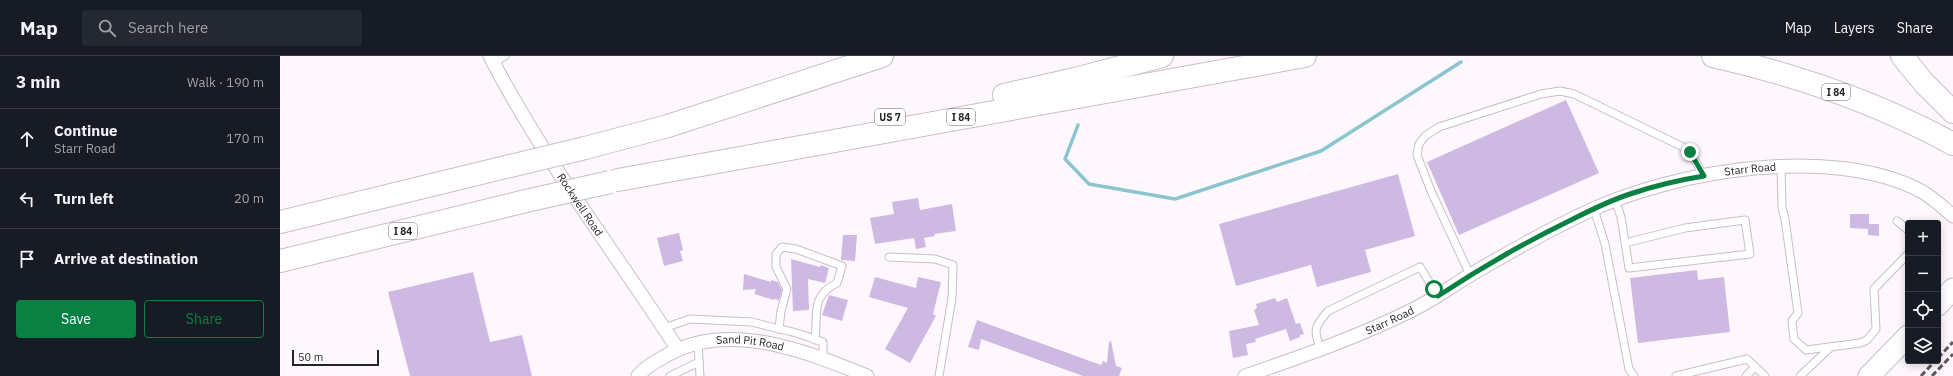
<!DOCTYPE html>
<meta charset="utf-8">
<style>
:root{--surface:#171b24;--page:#242831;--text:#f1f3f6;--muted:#9ea1a6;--line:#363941;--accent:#0b8043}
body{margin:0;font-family:"IBM Plex Sans",sans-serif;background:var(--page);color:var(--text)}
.controls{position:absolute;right:12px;bottom:12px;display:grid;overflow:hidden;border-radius:4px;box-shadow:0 2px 10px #0003}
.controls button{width:36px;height:36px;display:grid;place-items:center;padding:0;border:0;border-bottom:1px solid var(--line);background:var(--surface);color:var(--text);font:20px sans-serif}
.scale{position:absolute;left:12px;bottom:10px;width:87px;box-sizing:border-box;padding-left:4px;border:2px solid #282328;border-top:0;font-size:11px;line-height:14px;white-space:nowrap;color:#282328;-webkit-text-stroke:3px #fff;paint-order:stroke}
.stop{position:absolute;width:12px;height:12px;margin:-9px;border:3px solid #0b8043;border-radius:50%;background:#fff}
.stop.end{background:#0b8043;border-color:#fff;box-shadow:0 1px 4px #0008}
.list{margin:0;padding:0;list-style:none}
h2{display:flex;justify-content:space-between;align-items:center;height:52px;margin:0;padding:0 16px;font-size:17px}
h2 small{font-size:13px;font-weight:400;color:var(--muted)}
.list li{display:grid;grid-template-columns:26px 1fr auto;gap:12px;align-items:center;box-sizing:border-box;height:60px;padding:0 16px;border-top:1px solid var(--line)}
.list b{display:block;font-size:15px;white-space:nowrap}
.list p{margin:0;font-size:13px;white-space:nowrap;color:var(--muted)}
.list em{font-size:13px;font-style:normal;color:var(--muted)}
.actions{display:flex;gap:8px;padding:12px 16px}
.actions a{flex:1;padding:9px 0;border:1px solid var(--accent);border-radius:4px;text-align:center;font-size:14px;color:var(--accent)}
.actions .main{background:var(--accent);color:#fff}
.icon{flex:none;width:22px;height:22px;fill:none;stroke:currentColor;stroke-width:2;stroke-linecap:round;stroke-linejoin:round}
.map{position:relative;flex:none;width:1673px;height:320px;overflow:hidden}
header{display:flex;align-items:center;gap:24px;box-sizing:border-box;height:56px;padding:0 20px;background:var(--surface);border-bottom:1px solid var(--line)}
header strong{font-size:19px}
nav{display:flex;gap:22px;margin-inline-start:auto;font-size:14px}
.search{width:280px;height:36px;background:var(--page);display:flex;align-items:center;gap:10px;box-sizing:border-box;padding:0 14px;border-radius:4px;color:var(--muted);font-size:15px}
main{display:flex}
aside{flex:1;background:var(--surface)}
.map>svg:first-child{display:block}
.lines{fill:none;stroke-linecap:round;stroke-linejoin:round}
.stream{stroke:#8bc5cd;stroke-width:3.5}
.building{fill:#ceb9e2}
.service-casing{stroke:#c9bdc8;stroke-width:9}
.minor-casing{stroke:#c9bdc8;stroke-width:15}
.primary-casing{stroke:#c9bdc8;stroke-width:23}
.motorway-casing{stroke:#c9bdc8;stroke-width:24}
.service{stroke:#fff;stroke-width:7}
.minor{stroke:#fff;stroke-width:13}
.primary{stroke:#fff;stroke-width:21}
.motorway{stroke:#fff;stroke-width:22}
.rail{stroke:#5f595f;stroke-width:3;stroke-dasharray:6 3;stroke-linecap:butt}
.motorway-bridge-casing{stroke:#c9bdc8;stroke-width:24;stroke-linecap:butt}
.motorway-bridge{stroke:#fff;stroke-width:22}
.route{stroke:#0b8043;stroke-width:5}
.labels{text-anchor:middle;stroke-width:3;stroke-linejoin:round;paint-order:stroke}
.shield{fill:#fff;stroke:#686568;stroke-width:1}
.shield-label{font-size:10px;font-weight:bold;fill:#282328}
.street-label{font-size:11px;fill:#282328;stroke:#fff}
</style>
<header>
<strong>Map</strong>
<div class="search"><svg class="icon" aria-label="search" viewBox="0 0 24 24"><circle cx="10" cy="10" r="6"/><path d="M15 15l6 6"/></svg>Search here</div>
<nav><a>Map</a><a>Layers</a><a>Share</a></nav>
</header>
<main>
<aside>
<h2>3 min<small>Walk · 190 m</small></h2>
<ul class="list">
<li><svg class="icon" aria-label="ahead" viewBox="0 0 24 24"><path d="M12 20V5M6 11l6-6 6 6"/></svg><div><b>Continue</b><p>Starr Road</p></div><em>170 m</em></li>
<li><svg class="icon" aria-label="left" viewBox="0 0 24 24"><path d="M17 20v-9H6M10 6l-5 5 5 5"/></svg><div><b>Turn left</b></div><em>20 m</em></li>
<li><svg class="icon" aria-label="arrive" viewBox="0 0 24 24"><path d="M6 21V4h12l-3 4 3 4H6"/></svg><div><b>Arrive at destination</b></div></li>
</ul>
<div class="actions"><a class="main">Save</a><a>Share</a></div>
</aside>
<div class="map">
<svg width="1673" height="320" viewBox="0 0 1673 320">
<rect width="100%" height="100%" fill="#fff7fe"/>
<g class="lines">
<path class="stream" d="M 798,69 L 785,103 L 809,128 L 895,143 L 1041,95 L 1181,6"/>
</g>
<g class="building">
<path d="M 1286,44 L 1319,117 L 1179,179 L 1147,106 Z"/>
<path d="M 1118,118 L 1135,180 L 1085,194 L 1091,216 L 1037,231 L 1031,209 L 956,230 L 939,168 Z"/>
<path d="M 638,142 L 640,154 L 672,148 L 676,175 L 654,178 L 655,180 L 644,182 L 646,191 L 636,193 L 634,182 L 595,188 L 590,162 L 614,158 L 612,146 Z"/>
<path d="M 1570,158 L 1589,158 L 1589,168 L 1599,168 L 1599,180 L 1588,179 L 1588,173 L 1570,172 Z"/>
<path d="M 399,177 L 403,194 L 400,195 L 403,205 L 384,210 L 377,182 Z"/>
<path d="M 563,179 L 577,179 L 575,205 L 561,204 Z"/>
<path d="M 511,203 L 540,211 L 541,209 L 549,212 L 545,227 L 528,223 L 529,254 L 513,255 Z"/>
<path d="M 1417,214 L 1418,224 L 1444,221 L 1450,276 L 1358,287 L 1350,222 Z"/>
<path d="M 193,216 L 210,286 L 242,279 L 252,320 L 130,320 L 108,236 Z"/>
<path d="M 464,218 L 491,226 L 491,224 L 498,226 L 502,234 L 499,244 L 494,243 L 494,244 L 474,238 L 476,233 L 463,234 Z"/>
<path d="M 595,221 L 636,232 L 638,221 L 661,226 L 653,258 L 656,260 L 630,307 L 605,293 L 628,252 L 589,241 Z"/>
<path d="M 549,239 L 568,244 L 562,265 L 542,259 Z"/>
<path d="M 995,242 L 997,246 L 1007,242 L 1016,268 L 1020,267 L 1024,278 L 1020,279 L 1020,281 L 1010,285 L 1006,273 L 975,283 L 976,286 L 966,288 L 968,299 L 953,302 L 949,275 L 979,269 L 974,254 L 977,252 L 976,248 Z"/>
<path d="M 697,264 L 821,309 L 823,305 L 827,307 L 829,286 L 831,285 L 836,310 L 842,312 L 839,320 L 803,320 L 701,283 L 699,294 L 688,291 Z"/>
</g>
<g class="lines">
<g class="service-casing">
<g id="service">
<path d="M 214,7 L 225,0"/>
<path d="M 1501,111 L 1502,152 L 1505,163 L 1518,257 L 1512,265 L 1514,283 L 1526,294 L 1580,287 L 1587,284 L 1596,273 L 1594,233 L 1628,198"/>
<path d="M 1335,144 L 1341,161 L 1349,212 L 1470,198 L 1465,164 L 1405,172 L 1345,187"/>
<path d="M 1314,153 L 1325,188 L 1349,313 L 1354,320"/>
<path d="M 1617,165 L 1628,174"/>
<path d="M 609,201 L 655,203 L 673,209 L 672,242 L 659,320"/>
<path d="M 1190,219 L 1151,135 L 1137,99 L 1139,88 L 1145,80 L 1159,71 L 1261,38 L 1280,35 L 1294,38 L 1403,91 L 1410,96 L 1424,120"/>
<path d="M 384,272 L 410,263 L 472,266 L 499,273"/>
<path d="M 535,284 C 538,259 530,240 557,227 L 562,210 L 516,193 L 502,191 L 496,198 L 496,211 L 507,233 L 501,255 L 499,273 C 514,275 528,281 543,286 L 543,303"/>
<path d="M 418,287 L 420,320"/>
<path d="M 1041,294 C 1033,274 1034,271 1048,255 L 1140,211 L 1158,240"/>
<path d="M 390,320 L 419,306"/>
<path d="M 1396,320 L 1467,303 L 1485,320"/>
<path d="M 1466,320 L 1475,311"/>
<path d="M 1520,320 L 1551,291"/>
</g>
</g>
<g class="minor-casing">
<g id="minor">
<path id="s1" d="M 210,0 C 263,103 334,195 397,292"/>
<path id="s2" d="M 358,320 C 364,312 373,307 382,302 C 444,262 526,295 587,320"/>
<path id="s3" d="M 965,320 C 1023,300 1081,280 1136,252 C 1156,242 1173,229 1192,218 C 1231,195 1270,173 1311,154 C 1398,114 1551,89 1639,134 C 1651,140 1663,151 1673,160"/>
</g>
</g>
<g class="primary-casing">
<g id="primary">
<path d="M 1658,249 L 1673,233"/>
<path d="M 1589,320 L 1628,280"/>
</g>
</g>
<g class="motorway-casing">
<g id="motorway">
<path d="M 1433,0 C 1517,19 1598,47 1673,88"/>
<path d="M 1622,0 L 1644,27 L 1673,56"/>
<path d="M 724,39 L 795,23 L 882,0"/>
<path d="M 305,92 L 388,70 L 602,0"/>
<path d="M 338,124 L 1025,0"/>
<path d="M 0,166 L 230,110"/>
<path d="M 0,205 L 246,145"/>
</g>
</g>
<use href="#service" class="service"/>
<use href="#minor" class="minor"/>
<use href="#primary" class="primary"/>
<use href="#motorway" class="motorway"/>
<g class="rail">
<path d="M 1658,302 L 1673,286"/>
<path d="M 1641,320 L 1655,305"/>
<path d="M 1652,320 L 1673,298"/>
</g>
<g class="motorway-bridge-casing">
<g id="motorway-bridge">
<path d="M 230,110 L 305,92"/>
<path d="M 246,145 L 330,126"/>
</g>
</g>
<use href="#motorway-bridge" class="motorway-bridge"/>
</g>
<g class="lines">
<path class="route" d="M 1154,233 L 1158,240 C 1199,213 1242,188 1287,166 C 1307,156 1328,145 1350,138 C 1374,130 1399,124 1424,120 L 1410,96"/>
</g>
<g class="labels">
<g class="shield">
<rect x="1542" y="28" width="28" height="16" rx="3"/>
<rect x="595" y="53" width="30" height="16" rx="3"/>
<rect x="667" y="53" width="28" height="16" rx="3"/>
<rect x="109" y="167" width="28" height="16" rx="3"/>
</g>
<g class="shield-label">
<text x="1556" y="40">I 84</text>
<text x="610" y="65">US 7</text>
<text x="681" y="65">I 84</text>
<text x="123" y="179">I 84</text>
</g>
<g class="street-label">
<text dy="4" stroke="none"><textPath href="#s3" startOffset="550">Starr Road</textPath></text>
<text dy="4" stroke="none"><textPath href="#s1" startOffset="174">Rockwell Road</textPath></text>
<text dy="4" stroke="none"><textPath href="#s3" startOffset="155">Starr Road</textPath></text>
<text dy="4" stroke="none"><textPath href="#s2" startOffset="122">Sand Pit Road</textPath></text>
</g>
</g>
</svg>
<div class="controls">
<button>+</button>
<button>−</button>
<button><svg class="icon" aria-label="locate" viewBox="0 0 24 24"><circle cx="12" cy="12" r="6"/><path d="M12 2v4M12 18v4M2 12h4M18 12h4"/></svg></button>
<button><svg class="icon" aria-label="layers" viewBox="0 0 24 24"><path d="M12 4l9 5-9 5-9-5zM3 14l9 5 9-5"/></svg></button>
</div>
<div class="scale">50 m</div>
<div class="stop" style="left:1154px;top:233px"></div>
<div class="stop end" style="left:1410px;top:96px"></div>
</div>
</main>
